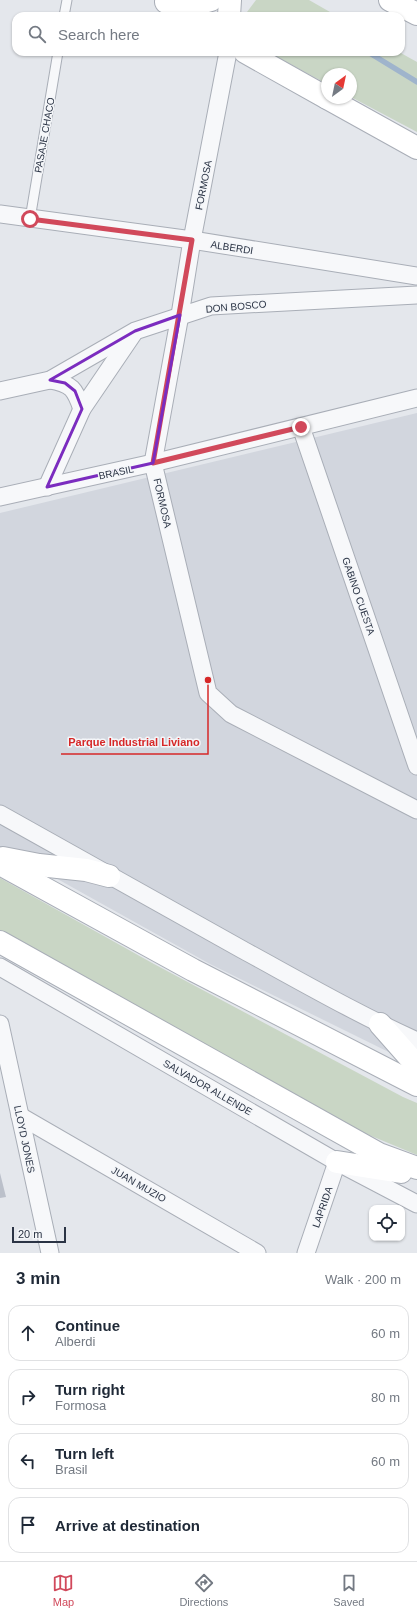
<!DOCTYPE html>
<meta charset="utf-8">
<style>
:root{--surface:#fff;--page:#f2f2f3;--text:#1f2937;--muted:#747a83;--line:#e0e1e3;--accent:#d1495b}
body{margin:0;font-family:Helvetica,sans-serif;background:var(--page);color:var(--text)}
.controls{position:absolute;right:12px;bottom:12px;display:grid;overflow:hidden;border-radius:8px;box-shadow:0 1px 3px #0004}
.controls button{width:36px;height:36px;display:grid;place-items:center;padding:0;border:0;border-bottom:1px solid var(--line);background:var(--surface);color:var(--text);font:20px sans-serif}
.compass{position:absolute;left:321px;top:68px;width:36px;height:36px;border-radius:50%;background:var(--surface);box-shadow:0 1px 3px #0004;rotate:33deg}
.scale{position:absolute;left:12px;bottom:10px;width:54px;box-sizing:border-box;padding-left:4px;border:2px solid #2b3445;border-top:0;font-size:11px;line-height:14px;white-space:nowrap;color:#2b3445;-webkit-text-stroke:3px #f4f6f9;paint-order:stroke}
.stop{position:absolute;width:12px;height:12px;margin:-9px;border:3px solid #d1495b;border-radius:50%;background:#fff}
.stop.end{background:#d1495b;border-color:#fff;box-shadow:0 1px 4px #0008}
.list{margin:0;padding:0;list-style:none}
h2{display:flex;justify-content:space-between;align-items:center;height:52px;margin:0;padding:0 16px;font-size:17px}
h2 small{font-size:13px;font-weight:400;color:var(--muted)}
.list li{display:grid;grid-template-columns:26px 1fr auto;gap:12px;align-items:center;box-sizing:border-box;height:56px;margin:0 8px 8px;padding:0 8px;border:1px solid var(--line);border-radius:12px}
.list b{display:block;font-size:15px;white-space:nowrap}
.list p{margin:0;font-size:13px;white-space:nowrap;color:var(--muted)}
.list em{font-size:13px;font-style:normal;color:var(--muted)}
.icon{flex:none;width:22px;height:22px;fill:none;stroke:currentColor;stroke-width:2;stroke-linecap:round;stroke-linejoin:round}
.map{position:relative;flex:none;width:417px;height:1253px;overflow:hidden}
.search{position:absolute;background:var(--surface);box-shadow:0 1px 3px #0004;left:12px;right:12px;top:12px;height:44px;display:flex;align-items:center;gap:10px;box-sizing:border-box;padding:0 14px;border-radius:12px;color:var(--muted);font-size:15px}
.sheet{height:308px;background:var(--surface)}
nav{display:flex;justify-content:space-around;align-items:center;box-sizing:border-box;height:56px;border-top:1px solid var(--line);background:var(--surface);font-size:11px;color:var(--muted)}
nav a{display:grid;justify-items:center;gap:2px}
nav .on{color:var(--accent)}
.map>svg:first-child{display:block}
.built{fill:#d2d6de}
.green{fill:#c9d6c5}
.lines{fill:none;stroke-linecap:round;stroke-linejoin:round}
.stream{stroke:#9fb4cc;stroke-width:5.5}
.building{fill:#bbc0ca}
.lane-casing{stroke:#a9aeb7;stroke-width:11}
.street-casing{stroke:#a9aeb7;stroke-width:19}
.secondary-casing{stroke:#a9aeb7;stroke-width:24}
.lane{stroke:#f7f8fa;stroke-width:9}
.street{stroke:#f7f8fa;stroke-width:17}
.secondary{stroke:#fff;stroke-width:22}
.route{stroke:#d1495b;stroke-width:5}
.marked{fill:none;stroke:#7b2cbf;stroke-width:3;stroke-linejoin:round}
.labels{text-anchor:middle;stroke-width:3;stroke-linejoin:round;paint-order:stroke}
.street-label{font-size:10px;fill:#2b3445;stroke:#f4f6f9}
.leader{fill:none;stroke:#d62828;stroke-width:1.5}
.callout-dot{fill:#d62828;stroke:#f4f6f9;stroke-width:1.5}
.callout-label{font-size:11px;text-anchor:middle;font-weight:bold;fill:#d62828;stroke:#f4f6f9;stroke-width:3;stroke-linejoin:round;paint-order:stroke}
</style>
<div class="map">
<svg width="417" height="1253" viewBox="0 0 417 1253">
<rect width="100%" height="100%" fill="#e4e7ec"/>
<path class="built" d="M 417,413 L 417,1066 L 210,964 L 0,847 L 0,513 Z"/>
<g class="green">
<path d="M 256,0 L 309,0 L 337,16 L 244,16 Z"/>
<path d="M 268,52 L 399,52 L 417,62 L 417,132 L 351,97 L 351,74 L 327,74 L 327,84 Z"/>
<path d="M 0,878 L 154,964 L 403,1097 L 417,1103 L 417,1155 L 357,1130 L 0,930 Z"/>
</g>
<g class="lines">
<path class="stream" d="M 368,52 L 417,82"/>
</g>
<path class="building" d="M 0,1173 L 6,1197 L 0,1198 Z"/>
<g class="lines">
<g class="lane-casing">
<g id="lane">
<path d="M 64,16 L 67,0"/>
<path d="M 30,219 L 58,52"/>
</g>
</g>
<g class="street-casing">
<g id="street">
<path d="M 228,52 L 192,240 L 180,315 L 153,463 L 208,693 L 231,714 L 417,810"/>
<path d="M 0,214 L 192,240 L 417,276"/>
<path d="M 50,380 C 72,384 75,389 82,409"/>
<path d="M 0,391 L 50,380 L 135,331 L 211,306 L 417,295"/>
<path d="M 301,427 L 417,766"/>
<path d="M 47,487 L 82,409 L 133,334"/>
<path d="M 0,497 L 153,463 L 417,398"/>
<path d="M 0,814 C 81,860 162,905 243,950 C 300,981 357,1014 417,1041"/>
<path d="M 0,967 L 337,1162 L 417,1204"/>
<path d="M 0,1024 L 50,1253"/>
<path d="M 20,1116 L 257,1253"/>
<path d="M 306,1253 L 337,1162"/>
</g>
</g>
<g class="secondary-casing">
<g id="secondary">
<path d="M 390,0 L 417,14"/>
<path d="M 166,2 L 187,7 L 211,0"/>
<path d="M 229,16 L 230,0"/>
<path d="M 245,52 L 327,98"/>
<path d="M 327,98 L 417,148"/>
<path d="M 3,858 L 39,865 L 86,870 L 109,876"/>
<path d="M 0,864 L 193,970 L 417,1085"/>
<path d="M 0,942 L 379,1154 L 417,1168"/>
<path d="M 380,1024 L 417,1066"/>
<path d="M 337,1162 L 401,1172"/>
</g>
</g>
<use href="#lane" class="lane"/>
<use href="#street" class="street"/>
<use href="#secondary" class="secondary"/>
</g>
<g class="lines">
<path class="route" d="M 30,219 L 192,240 L 153,463 L 301,427"/>
</g>
<path class="marked" d="M 180,315 L 153,463 L 47,487 L 82,409 L 75,391 L 65,383 L 50,380 L 135,331 Z"/>
<g class="labels">
<g class="street-label">
<text transform="translate(44 135) rotate(-80)" y="4">PASAJE CHACO</text>
<text transform="translate(203 185) rotate(-79)" y="4">FORMOSA</text>
<text transform="translate(232 247) rotate(9)" y="4">ALBERDI</text>
<text transform="translate(236 306) rotate(-5)" y="4">DON BOSCO</text>
<text transform="translate(116 472) rotate(-12)" y="4">BRASIL</text>
<text transform="translate(163 503) rotate(77)" y="4">FORMOSA</text>
<text transform="translate(359 596) rotate(71)" y="4">GABINO CUESTA</text>
<text transform="translate(208 1087) rotate(30)" y="4">SALVADOR ALLENDE</text>
<text transform="translate(25 1139) rotate(78)" y="4">LLOYD JONES</text>
<text transform="translate(139 1184) rotate(30)" y="4">JUAN MUZIO</text>
<text transform="translate(322 1207) rotate(-71)" y="4">LAPRIDA</text>
</g>
</g>
<path class="leader" d="M208 680L208 754H61"/>
<circle class="callout-dot" cx="208" cy="680" r="4"/>
<g class="callout-label">
<text x="134" y="746">Parque Industrial Liviano</text>
</g>
</svg>
<div class="controls">
<button><svg class="icon" aria-label="locate" viewBox="0 0 24 24"><circle cx="12" cy="12" r="6"/><path d="M12 2v4M12 18v4M2 12h4M18 12h4"/></svg></button>
</div>
<svg class="compass" viewBox="-18 -18 36 36"><path d="M0-13l5 13h-10z" fill="#e53935"/><path d="M0 13l5-13h-10z" fill="#747a83"/></svg>
<div class="scale">20 m</div>
<div class="stop" style="left:30px;top:219px"></div>
<div class="stop end" style="left:301px;top:427px"></div>
<div class="search"><svg class="icon" aria-label="search" viewBox="0 0 24 24"><circle cx="10" cy="10" r="6"/><path d="M15 15l6 6"/></svg>Search here</div>
</div>
<section class="sheet">
<h2>3 min<small>Walk · 200 m</small></h2>
<ul class="list">
<li><svg class="icon" aria-label="ahead" viewBox="0 0 24 24"><path d="M12 20V5M6 11l6-6 6 6"/></svg><div><b>Continue</b><p>Alberdi</p></div><em>60 m</em></li>
<li><svg class="icon" aria-label="right" viewBox="0 0 24 24"><path d="M7 20v-9h11M14 6l5 5-5 5"/></svg><div><b>Turn right</b><p>Formosa</p></div><em>80 m</em></li>
<li><svg class="icon" aria-label="left" viewBox="0 0 24 24"><path d="M17 20v-9H6M10 6l-5 5 5 5"/></svg><div><b>Turn left</b><p>Brasil</p></div><em>60 m</em></li>
<li><svg class="icon" aria-label="arrive" viewBox="0 0 24 24"><path d="M6 21V4h12l-3 4 3 4H6"/></svg><div><b>Arrive at destination</b></div></li>
</ul>
</section>
<nav>
<a class="on"><svg class="icon" aria-label="map" viewBox="0 0 24 24"><path d="M3 6l6-2 6 2 6-2v14l-6 2-6-2-6 2zM9 4v14M15 6v14"/></svg>Map</a>
<a><svg class="icon" aria-label="directions" viewBox="0 0 24 24"><path d="M12 3l9 9-9 9-9-9zM9 14v-3h6M13 9l2 2-2 2"/></svg>Directions</a>
<a><svg class="icon" aria-label="saved" viewBox="0 0 24 24"><path d="M7 4h10v16l-5-4-5 4z"/></svg>Saved</a>
</nav>
